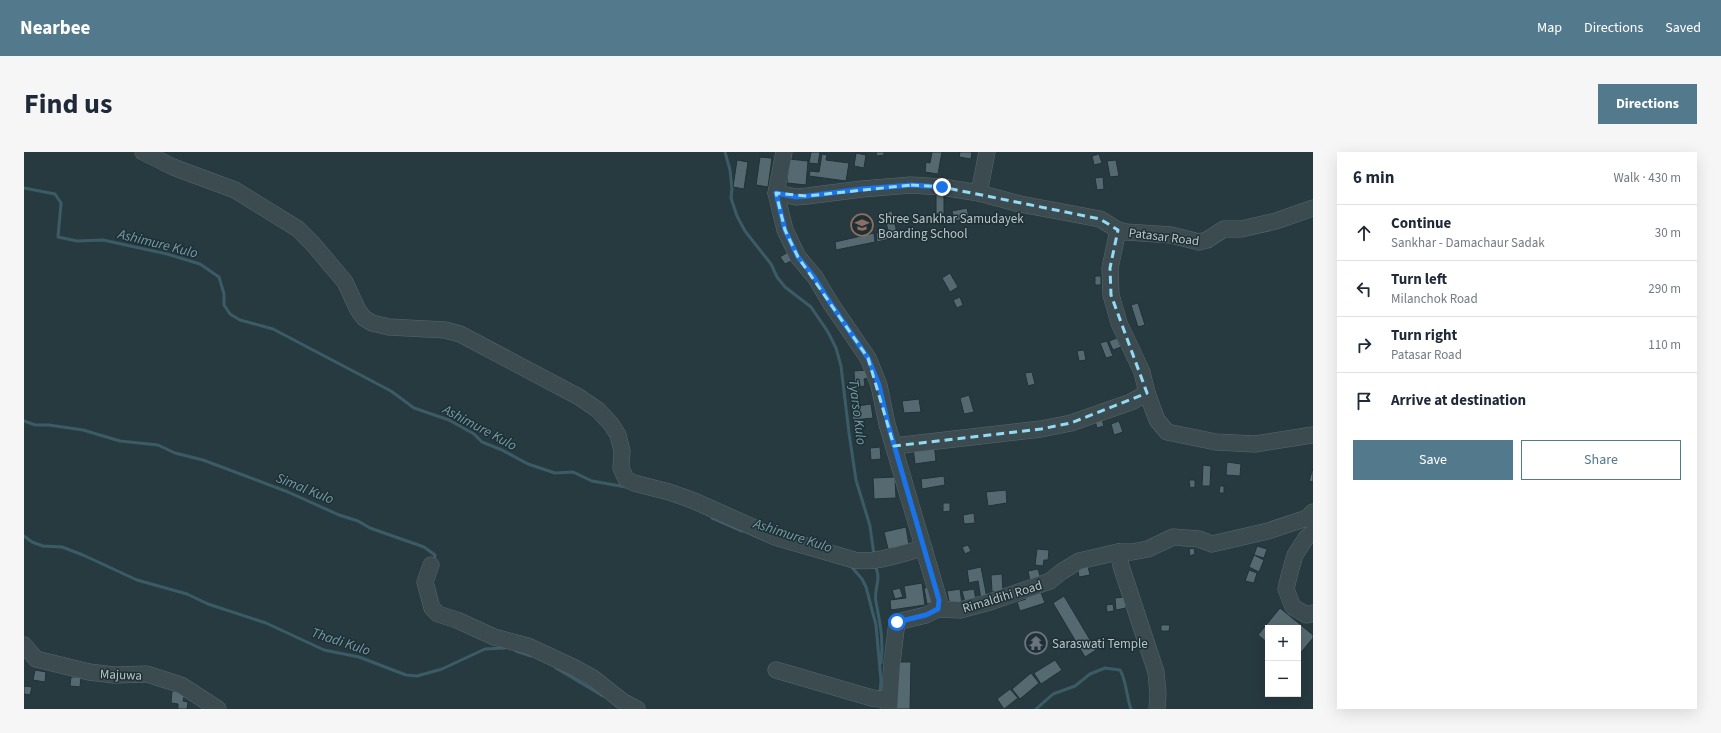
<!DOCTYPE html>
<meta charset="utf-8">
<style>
:root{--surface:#fff;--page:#f6f6f7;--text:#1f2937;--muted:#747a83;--line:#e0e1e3;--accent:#53798c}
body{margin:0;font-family:"Source Sans 3",sans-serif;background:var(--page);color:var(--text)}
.controls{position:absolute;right:12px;bottom:12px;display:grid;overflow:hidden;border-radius:0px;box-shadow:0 4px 16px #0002}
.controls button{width:36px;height:36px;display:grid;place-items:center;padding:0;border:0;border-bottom:1px solid var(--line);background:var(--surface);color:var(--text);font:20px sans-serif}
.stop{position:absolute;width:12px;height:12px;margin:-9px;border:3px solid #1a73e8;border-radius:50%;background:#fff}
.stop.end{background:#1a73e8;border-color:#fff;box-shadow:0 1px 4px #0008}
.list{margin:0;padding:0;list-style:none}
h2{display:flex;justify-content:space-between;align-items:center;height:52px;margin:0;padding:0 16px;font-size:17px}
h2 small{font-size:13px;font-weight:400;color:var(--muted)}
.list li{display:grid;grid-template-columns:26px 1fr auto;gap:12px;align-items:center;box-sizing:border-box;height:56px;padding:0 16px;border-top:1px solid var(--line)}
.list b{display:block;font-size:15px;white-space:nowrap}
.list p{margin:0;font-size:13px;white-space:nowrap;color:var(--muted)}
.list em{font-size:13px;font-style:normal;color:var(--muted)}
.actions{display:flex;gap:8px;padding:12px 16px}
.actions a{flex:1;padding:9px 0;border:1px solid var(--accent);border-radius:0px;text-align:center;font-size:14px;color:var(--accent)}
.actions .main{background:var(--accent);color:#fff}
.icon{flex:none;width:22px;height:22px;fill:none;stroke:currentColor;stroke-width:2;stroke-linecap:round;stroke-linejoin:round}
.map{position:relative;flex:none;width:1289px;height:557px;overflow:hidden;border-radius:0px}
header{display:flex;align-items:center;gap:24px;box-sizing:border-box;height:56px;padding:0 20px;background:var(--accent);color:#fff}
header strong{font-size:19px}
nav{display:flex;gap:22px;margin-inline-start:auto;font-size:14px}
.intro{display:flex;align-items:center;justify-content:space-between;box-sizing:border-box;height:96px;padding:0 24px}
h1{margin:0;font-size:28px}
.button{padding:10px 18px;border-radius:0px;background:var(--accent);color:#fff;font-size:14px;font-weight:700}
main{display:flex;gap:24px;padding:0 24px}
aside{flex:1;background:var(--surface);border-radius:0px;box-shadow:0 4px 16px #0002}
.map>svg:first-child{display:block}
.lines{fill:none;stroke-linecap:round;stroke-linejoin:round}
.stream{stroke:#3b5c66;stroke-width:3}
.building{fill:#556a70;stroke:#213237}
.minor-casing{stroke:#58686d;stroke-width:17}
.minor{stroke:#3b4b50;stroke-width:16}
.route{stroke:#1a73e8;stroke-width:5}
.marked{fill:none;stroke:#92dbf5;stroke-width:3;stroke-dasharray:8 5;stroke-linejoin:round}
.labels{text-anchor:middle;stroke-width:3;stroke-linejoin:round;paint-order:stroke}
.poi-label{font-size:13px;fill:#b7c5ca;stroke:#1f3035;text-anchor:start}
.street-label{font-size:13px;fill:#b7c5ca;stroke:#1f3035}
.water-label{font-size:14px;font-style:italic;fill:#729ca8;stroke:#1f3035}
</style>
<header>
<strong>Nearbee</strong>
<nav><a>Map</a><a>Directions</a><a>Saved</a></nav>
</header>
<div class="intro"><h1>Find us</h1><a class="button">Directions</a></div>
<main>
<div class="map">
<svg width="1289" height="557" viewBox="0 0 1289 557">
<rect width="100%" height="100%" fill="#273a40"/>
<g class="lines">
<g class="stream">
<path d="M 701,0 L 706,18 L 708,37 L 707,46 L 713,64 L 721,79 L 747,112 L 753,125 L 761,135 L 787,155 L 804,180 L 812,196 L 817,214 L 825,281 L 832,328 L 846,374 L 850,403"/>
<path d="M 0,36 L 31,42 L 37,51 L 34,85 L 53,89 L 79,88 L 143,102 L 176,112 L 195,125 L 200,142 L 200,153 L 206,162 L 216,168 L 249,177 L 367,239 L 390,256 L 425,268 L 450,282 L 458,290 L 478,298 L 504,312 L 531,321 L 549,320 L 568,329 L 602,335"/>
<path d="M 0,269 L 11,273 L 25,273 L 59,278 L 96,289 L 134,293 L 151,301 L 179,308 L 264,340 L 315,363 L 334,369 L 346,376 L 400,395 L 411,403 L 410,409"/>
<path d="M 688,366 L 718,379"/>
<path d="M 0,384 L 8,390 L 19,394 L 38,395 L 59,403 L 113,428 L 163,442 L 184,452 L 242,471 L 300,498 L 335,505 L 382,523 L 393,524 L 418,517 L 461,497 L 481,496"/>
<path d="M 851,412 C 852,416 854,421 854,425 C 854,433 850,441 852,450 C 856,472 860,488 857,511"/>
<path d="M 826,413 L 838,427 L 842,435 L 852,473 L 856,518"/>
<path d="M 492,499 L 507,504"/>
<path d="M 532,516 L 579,544"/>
<path d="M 856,517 L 857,528 L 856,541"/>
<path d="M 1012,557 L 1029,542 L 1051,534 L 1066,522 L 1081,516 L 1096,518 C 1103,530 1102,544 1107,557"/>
</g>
</g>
<g class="building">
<path d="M 787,0 L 796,0 L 794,12 L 785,11 Z"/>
<path d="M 852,0 L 860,0 L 860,3 L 853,4 Z"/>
<path d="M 908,0 L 918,0 L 914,22 L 901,20 L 902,10 L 906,11 Z"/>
<path d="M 936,0 L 948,0 L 947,7 L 935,5 Z"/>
<path d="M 832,1 L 842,3 L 840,16 L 830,14 Z"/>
<path d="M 798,2 L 803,3 L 802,8 L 825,11 L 822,29 L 785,24 L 786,19 L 795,20 Z"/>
<path d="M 1075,2 L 1078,11 L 1070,13 L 1068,4 Z"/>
<path d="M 736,5 L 748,6 L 744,35 L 732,33 Z"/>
<path d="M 765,7 L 784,9 L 782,33 L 763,31 Z"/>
<path d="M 713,8 L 724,10 L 720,37 L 709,35 Z"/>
<path d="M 1092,8 L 1095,24 L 1086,25 L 1083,9 Z"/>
<path d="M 1079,25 L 1080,37 L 1073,38 L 1071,26 Z"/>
<path d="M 912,40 L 920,41 L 920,62 L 912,62 Z"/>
<path d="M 943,56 L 945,66 L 930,69 L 928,59 Z"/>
<path d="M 868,59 L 874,85 L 853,90 L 852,81 L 864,79 L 860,61 Z"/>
<path d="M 850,81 L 851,90 L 812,98 L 811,90 Z"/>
<path d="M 764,100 L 769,108 L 761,112 L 756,105 Z"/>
<path d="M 926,121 L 934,135 L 926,140 L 918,126 Z"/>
<rect x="1071" y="124" width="6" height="9"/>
<path d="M 936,145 L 939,153 L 933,156 L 929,148 Z"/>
<path d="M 1114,151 L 1121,173 L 1114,175 L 1107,153 Z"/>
<path d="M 1093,186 L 1097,195 L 1089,198 L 1085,189 Z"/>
<path d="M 1083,189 L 1089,204 L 1082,206 L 1076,191 Z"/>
<path d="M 1060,198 L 1062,208 L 1055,209 L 1053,199 Z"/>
<path d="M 843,218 L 844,226 L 840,227 L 841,234 L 831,235 L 830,219 Z"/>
<path d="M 1008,220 L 1011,232 L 1004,234 L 1001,221 Z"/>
<path d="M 945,243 L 950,260 L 940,262 L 936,246 Z"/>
<path d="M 895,247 L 897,260 L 880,261 L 878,249 Z"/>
<path d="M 847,252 L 849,266 L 829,268 L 827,255 Z"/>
<path d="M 1077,264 L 1080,274 L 1073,276 L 1070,265 Z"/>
<path d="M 1095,269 L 1099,280 L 1090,283 L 1087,272 Z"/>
<path d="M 910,291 L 912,309 L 891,312 L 889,295 Z"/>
<path d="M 856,295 L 857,307 L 847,308 L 846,296 Z"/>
<path d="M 1203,310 L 1217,312 L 1216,324 L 1202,323 Z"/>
<path d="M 1179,313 L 1187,314 L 1186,334 L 1178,334 Z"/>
<path d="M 1289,316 L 1289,330 L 1285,329 Z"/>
<path d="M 920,324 L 921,333 L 898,337 L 897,327 Z"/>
<path d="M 871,325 L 872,346 L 850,347 L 849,326 Z"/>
<path d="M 1165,328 L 1171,328 L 1171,335 L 1166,336 Z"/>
<path d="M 1196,334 L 1200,334 L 1200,341 L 1195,341 Z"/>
<path d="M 982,338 L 983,351 L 964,354 L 962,340 Z"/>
<path d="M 919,351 L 926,351 L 926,359 L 919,360 Z"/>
<path d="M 950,361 L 951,371 L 940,372 L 939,363 Z"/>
<path d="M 882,375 L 885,393 L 864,397 L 860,380 Z"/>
<path d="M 944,393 L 947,399 L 941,402 L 938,395 Z"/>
<path d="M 1233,394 L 1243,397 L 1240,406 L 1230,403 Z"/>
<path d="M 1170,396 L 1171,402 L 1166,404 L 1165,397 Z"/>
<path d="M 1013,397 L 1025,398 L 1024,408 L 1020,408 L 1019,414 L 1011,413 Z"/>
<path d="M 1230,403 L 1240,408 L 1235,420 L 1225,415 Z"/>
<path d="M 1063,410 L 1066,423 L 1055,425 L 1053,412 Z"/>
<path d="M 957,415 L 963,446 L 957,447 L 954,429 L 945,431 L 943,418 Z"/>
<path d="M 1014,417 L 1017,427 L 1006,429 L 1004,419 Z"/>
<path d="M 1225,418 L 1233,421 L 1230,431 L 1221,429 Z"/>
<path d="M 978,422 L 979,439 L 968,440 L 967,423 Z"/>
<path d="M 898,431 L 901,453 L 867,458 L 866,448 L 882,446 L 880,434 Z"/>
<path d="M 907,435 L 910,451 L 903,452 L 900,436 Z"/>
<path d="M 876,436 L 879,445 L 871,447 L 868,438 Z"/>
<path d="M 936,437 L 938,452 L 926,454 L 923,439 Z"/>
<path d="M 950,437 L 952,448 L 941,450 L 938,439 Z"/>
<path d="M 1016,438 L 1021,451 L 996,459 L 993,450 L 1002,447 L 1000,443 Z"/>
<path d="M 1040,444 L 1072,498 L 1061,505 L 1029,451 Z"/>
<path d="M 1101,445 L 1102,456 L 1092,458 L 1091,446 Z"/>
<path d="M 1089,452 L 1090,459 L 1083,460 L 1082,453 Z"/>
<path d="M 1256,456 L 1289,483 L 1289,486 L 1274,504 L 1274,476 L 1244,476 L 1244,491 L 1234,483 Z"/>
<path d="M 1137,473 L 1146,473 L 1145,479 L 1137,479 Z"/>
<path d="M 1031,508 L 1038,518 L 1017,532 L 1010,521 Z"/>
<path d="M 870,510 L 887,510 L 886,557 L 869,557 Z"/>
<path d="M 11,518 L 22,520 L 21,530 L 9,528 Z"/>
<path d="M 1007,521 L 1015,531 L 996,547 L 988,537 Z"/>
<path d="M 47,525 L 57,525 L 56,535 L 46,534 Z"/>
<path d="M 0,534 L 8,535 L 6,543 L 0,542 Z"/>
<path d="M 986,537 L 994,546 L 980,557 L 973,547 Z"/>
<path d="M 148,539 L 161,541 L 159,549 L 164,550 L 163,557 L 154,557 L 154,552 L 147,551 Z"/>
</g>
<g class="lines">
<g class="minor-casing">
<g id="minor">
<path d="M 119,0 L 149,15 L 211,38 L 274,77 L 289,92 L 321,130 L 334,158 L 340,166 L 348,171 L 365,175 L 421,178 L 436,182 L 555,245 L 574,258 L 587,272 L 594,283 L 598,299 L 597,316 L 602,327 L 610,331 L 645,340 L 668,348 L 751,385 L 830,408 C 852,412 878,401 900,396"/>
<path d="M 760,0 L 752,41 L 761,78 L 774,105 L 791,125 L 807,152 L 844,206 L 855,233 L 863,272 L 915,448 L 914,457"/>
<path d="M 752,41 L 772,45 L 783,44 L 838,37 L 887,33 L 918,35 L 955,41 L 996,52 L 1076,67 L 1094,78 L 1102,80 L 1147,83 L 1175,90 L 1183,88 L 1200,77 L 1217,77 L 1252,69 L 1289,56"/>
<path d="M 955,41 L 963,0"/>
<path d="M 1123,241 L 1133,268 L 1143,280 L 1192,290 L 1231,292 L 1289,283"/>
<path d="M 870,294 L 1017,277 L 1047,271 L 1107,250 L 1123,241 L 1118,220 L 1095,171 L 1087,143 L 1086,116 L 1094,78"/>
<path d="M 1289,380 L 1282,386 L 1271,403 L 1265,424 L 1262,437 L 1269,455 L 1283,463 L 1289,461"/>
<path d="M 1094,400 L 1097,414 L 1132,520 L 1134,542 L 1133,557"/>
<path d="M 407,413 L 401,430 L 408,456 L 414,462 L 433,468 L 470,485 L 504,494 L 551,516 L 569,526 L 598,549 L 613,557"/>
<path d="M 0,493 L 12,507 L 65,520 L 90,523 L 123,522 L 157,533 L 194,557"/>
<path d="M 752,518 L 848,546 L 865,548"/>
<path d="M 865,557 L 868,510 L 873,470 L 902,463 L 914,457 L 936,458 L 966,450 L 1026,429 L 1037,420 L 1055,409 L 1094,400 L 1108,400 L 1124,397 L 1149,385 L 1175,387 L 1188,392 L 1244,379 L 1283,366 L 1289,360"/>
</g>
</g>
<use href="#minor" class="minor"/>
</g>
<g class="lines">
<path class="route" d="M 873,470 L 902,463 L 914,457 L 915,448 L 864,272 L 855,233 L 844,206 L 807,152 L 790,125 L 774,105 L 761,78 L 752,41 L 772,45 L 783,44 L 838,37 L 887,33 L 918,35"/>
</g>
<path class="marked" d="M 887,33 L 918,35 L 1076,67 L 1094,78 L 1086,116 L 1087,143 L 1123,241 L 1047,271 L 1017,277 L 870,294 L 844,206 L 774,105 L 761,78 L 752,41 L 783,44 Z"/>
<defs>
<g id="school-ring" transform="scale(1.15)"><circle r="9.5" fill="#1f3035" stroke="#8d6e63" stroke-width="1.5"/><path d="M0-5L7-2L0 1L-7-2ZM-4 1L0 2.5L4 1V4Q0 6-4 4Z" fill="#8d6e63"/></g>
<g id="temple-ring" transform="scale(1.15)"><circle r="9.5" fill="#1f3035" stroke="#6b7280" stroke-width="1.5"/><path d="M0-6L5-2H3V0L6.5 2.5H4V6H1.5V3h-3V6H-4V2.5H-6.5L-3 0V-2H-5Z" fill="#6b7280"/></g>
</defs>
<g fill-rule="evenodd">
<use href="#school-ring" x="838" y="73"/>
<use href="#temple-ring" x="1012" y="491"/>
</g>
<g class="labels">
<g class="poi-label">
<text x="854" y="71">Shree Sankhar Samudayek<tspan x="854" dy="15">Boarding School</tspan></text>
<text x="1028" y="496">Saraswati Temple</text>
</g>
<g class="street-label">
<text transform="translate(1140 84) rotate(7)" y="5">Patasar Road</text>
<text transform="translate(978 444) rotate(-17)" y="5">Rimaldihi Road</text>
<text transform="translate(97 522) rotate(2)" y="5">Majuwa</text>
</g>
<g class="water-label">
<text transform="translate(134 91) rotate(14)" y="5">Ashimure Kulo</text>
<text transform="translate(834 260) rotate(83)" y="5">Tyarso Kulo</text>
<text transform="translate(456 275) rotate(28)" y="5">Ashimure Kulo</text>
<text transform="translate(281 336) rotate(22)" y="5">Simal Kulo</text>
<text transform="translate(769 383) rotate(18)" y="5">Ashimure Kulo</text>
<text transform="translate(317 489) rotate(18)" y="5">Thadi Kulo</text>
</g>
</g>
</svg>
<div class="controls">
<button>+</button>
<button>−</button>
</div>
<div class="stop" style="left:873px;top:470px"></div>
<div class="stop end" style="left:918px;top:35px"></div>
</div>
<aside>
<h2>6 min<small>Walk · 430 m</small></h2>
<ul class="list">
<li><svg class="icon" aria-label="ahead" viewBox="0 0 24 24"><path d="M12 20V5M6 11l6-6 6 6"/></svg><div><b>Continue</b><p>Sankhar - Damachaur Sadak</p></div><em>30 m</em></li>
<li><svg class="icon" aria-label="left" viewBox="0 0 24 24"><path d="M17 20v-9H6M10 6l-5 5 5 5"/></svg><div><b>Turn left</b><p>Milanchok Road</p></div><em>290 m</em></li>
<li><svg class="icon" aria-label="right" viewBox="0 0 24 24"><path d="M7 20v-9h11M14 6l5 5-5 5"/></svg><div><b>Turn right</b><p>Patasar Road</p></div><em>110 m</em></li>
<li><svg class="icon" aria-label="arrive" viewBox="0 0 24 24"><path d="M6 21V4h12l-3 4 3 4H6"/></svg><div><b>Arrive at destination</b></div></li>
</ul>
<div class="actions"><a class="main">Save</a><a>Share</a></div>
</aside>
</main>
